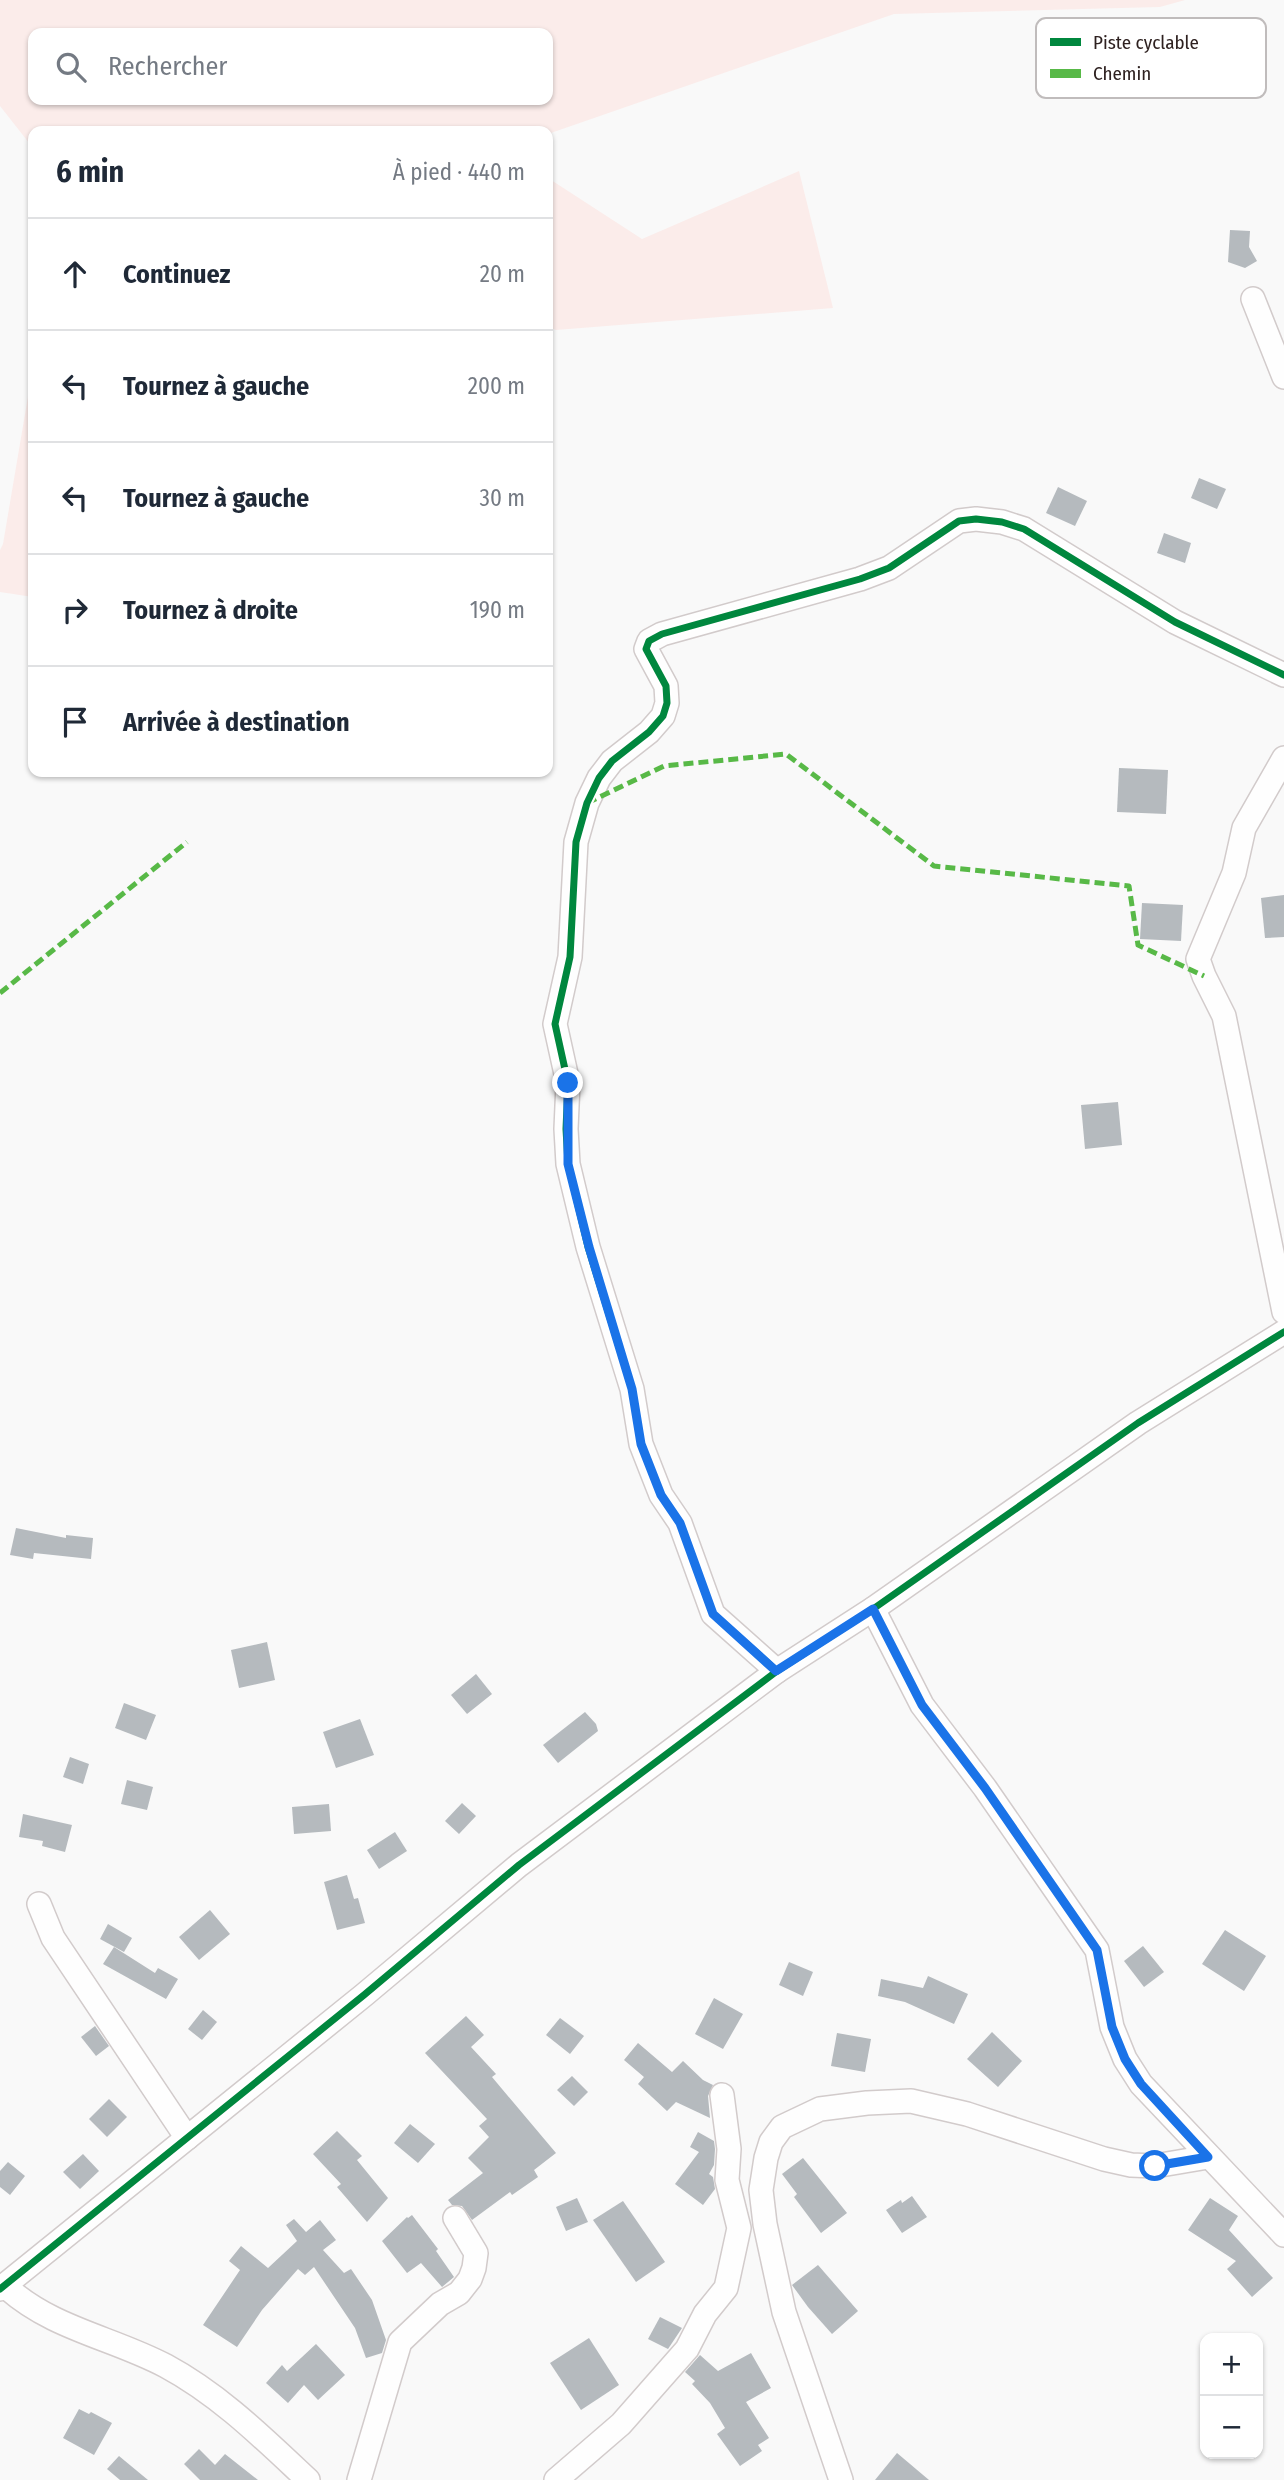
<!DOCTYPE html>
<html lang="fr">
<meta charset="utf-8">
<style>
:root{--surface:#fff;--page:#f2f2f3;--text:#1f2937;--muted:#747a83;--line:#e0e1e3}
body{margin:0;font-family:"Fira Sans Condensed",sans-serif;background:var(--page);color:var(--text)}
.controls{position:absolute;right:21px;bottom:21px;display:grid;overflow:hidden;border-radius:14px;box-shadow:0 2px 5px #0004}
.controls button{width:63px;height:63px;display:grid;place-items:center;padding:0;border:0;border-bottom:2px solid var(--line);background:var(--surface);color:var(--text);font:35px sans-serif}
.stop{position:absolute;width:21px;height:21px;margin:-16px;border:5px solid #1a73e8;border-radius:50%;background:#fff}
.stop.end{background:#1a73e8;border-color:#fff;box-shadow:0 2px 7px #0008}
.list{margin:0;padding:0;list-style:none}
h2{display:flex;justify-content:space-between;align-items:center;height:91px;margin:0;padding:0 28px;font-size:30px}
h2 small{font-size:23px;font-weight:400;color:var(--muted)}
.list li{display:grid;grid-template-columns:46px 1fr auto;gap:21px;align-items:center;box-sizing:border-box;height:112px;padding:0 28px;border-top:2px solid var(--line)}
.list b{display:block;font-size:26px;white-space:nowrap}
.list em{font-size:23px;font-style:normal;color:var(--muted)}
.icon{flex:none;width:38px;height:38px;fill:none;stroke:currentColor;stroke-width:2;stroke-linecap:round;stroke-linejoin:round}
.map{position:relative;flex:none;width:1284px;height:2480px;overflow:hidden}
.search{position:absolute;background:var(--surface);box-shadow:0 2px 5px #0004;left:28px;top:28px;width:525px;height:77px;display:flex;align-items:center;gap:18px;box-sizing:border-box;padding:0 24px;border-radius:14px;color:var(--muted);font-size:26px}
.panel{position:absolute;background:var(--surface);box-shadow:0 2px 5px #0004;left:28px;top:126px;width:525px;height:651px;border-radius:14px}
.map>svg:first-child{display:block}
.green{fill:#fbecea;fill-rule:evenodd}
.building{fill:#b5babe}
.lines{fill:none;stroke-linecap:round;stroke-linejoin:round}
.minor-casing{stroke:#d2cbcb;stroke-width:26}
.minor{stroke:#fefefe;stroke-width:23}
.quiet{stroke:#58b947;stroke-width:5;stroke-dasharray:10 5;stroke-linecap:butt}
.cycleway-casing{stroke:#fff;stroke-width:11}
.cycleway{stroke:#00873e;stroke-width:7}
.route{stroke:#1a73e8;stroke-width:9}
.key{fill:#fff;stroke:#c0bcbc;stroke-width:2}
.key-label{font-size:19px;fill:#2e2120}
</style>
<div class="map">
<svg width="1284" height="2480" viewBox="0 0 1284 2480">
<rect width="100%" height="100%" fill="#f9f9f9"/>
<g class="green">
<path d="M 0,0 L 1185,0 L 1160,7 L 894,14 L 548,134 L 548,131 L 33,131 L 33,148 L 0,106 ZM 33,33 L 548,33 L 548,100 L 33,100 Z"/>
<path d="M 799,171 L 833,308 L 556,330 L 548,327 L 548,178 L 642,239 Z"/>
<path d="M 33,367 L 33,597 L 0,592 L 0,550 L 3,544 Z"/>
</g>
<g class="building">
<path d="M 1230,230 L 1250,231 L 1249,247 L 1257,261 L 1245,268 L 1228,262 Z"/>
<path d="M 1199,478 L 1226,489 L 1217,509 L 1191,498 Z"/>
<path d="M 1058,487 L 1087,501 L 1075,526 L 1046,513 Z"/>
<path d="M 1164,533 L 1191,543 L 1185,563 L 1157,553 Z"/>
<path d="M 1119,768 L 1168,770 L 1166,814 L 1117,812 Z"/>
<path d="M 1284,895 L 1284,937 L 1265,938 L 1261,898 Z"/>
<path d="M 1142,903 L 1183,905 L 1181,941 L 1140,939 Z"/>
<path d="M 1118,1102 L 1122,1145 L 1085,1149 L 1081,1105 Z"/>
<path d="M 16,1528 L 66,1538 L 66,1535 L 93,1538 L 91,1559 L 34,1553 L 33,1559 L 10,1555 Z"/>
<path d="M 267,1642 L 275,1680 L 239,1688 L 231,1650 Z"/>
<path d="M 476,1674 L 492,1694 L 467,1714 L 451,1695 Z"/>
<path d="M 124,1703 L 156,1715 L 146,1740 L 115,1728 Z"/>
<path d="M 585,1712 L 596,1724 L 598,1731 L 558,1763 L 543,1745 Z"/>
<path d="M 360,1719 L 374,1755 L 336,1768 L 323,1732 Z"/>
<path d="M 70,1757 L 89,1764 L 83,1784 L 63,1777 Z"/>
<path d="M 127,1780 L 153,1787 L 147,1810 L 121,1804 Z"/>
<path d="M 462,1803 L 476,1816 L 459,1834 L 445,1821 Z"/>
<path d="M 329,1804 L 331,1831 L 294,1834 L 292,1807 Z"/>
<path d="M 23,1814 L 72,1825 L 65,1852 L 42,1846 L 43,1841 L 19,1837 Z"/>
<path d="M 395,1832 L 407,1851 L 379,1869 L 367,1850 Z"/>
<path d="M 347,1875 L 354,1899 L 358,1898 L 365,1923 L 337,1930 L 324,1882 Z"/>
<path d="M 210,1910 L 230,1934 L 199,1960 L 179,1937 Z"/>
<path d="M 108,1924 L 132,1938 L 124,1952 L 100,1939 Z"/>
<path d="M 1225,1930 L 1266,1956 L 1244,1991 L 1202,1964 Z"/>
<path d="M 1143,1946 L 1164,1972 L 1144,1987 L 1124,1961 Z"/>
<path d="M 114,1947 L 155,1973 L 158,1968 L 178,1979 L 166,1999 L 103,1964 Z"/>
<path d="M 789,1962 L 813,1972 L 803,1996 L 779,1985 Z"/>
<path d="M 928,1976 L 968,1994 L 954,2024 L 905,2002 L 878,1996 L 881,1979 L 923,1988 Z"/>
<path d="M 714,1998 L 743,2014 L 723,2049 L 695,2034 Z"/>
<path d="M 203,2010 L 217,2022 L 202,2040 L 188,2029 Z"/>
<path d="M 466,2016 L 484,2035 L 471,2047 L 496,2074 L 492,2077 L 556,2153 L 534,2170 L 538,2177 L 512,2195 L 510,2192 L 472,2220 L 462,2206 L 452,2205 L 448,2200 L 483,2173 L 468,2158 L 489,2137 L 479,2126 L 487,2119 L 425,2053 Z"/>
<path d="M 560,2018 L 584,2036 L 570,2054 L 546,2035 Z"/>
<path d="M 95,2026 L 109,2046 L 96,2056 L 81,2037 Z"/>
<path d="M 992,2032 L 1022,2061 L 998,2087 L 967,2059 Z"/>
<path d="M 837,2033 L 871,2039 L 865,2072 L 831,2066 Z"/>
<path d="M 638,2043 L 672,2072 L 683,2061 L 703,2080 L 713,2085 L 708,2096 L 710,2118 L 676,2102 L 667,2111 L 638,2084 L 644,2077 L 624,2060 Z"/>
<path d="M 572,2076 L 588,2092 L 574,2106 L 557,2090 Z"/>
<path d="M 109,2099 L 127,2117 L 107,2137 L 89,2119 Z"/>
<path d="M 410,2124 L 435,2144 L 418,2163 L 394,2143 Z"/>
<path d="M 337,2131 L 362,2156 L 357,2160 L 388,2198 L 367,2222 L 337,2187 L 341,2184 L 313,2154 Z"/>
<path d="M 698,2132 L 714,2141 L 715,2149 L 714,2165 L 709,2174 L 713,2177 L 715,2189 L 703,2205 L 675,2184 L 699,2152 L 690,2147 Z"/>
<path d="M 83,2154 L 99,2171 L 80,2189 L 63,2172 Z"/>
<path d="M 803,2158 L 847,2213 L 821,2233 L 794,2197 L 797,2194 L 782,2174 Z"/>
<path d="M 8,2162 L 25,2176 L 10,2195 L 0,2187 L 0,2171 Z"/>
<path d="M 912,2196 L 927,2217 L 902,2233 L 886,2210 L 901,2200 L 902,2203 Z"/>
<path d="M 577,2198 L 588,2222 L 566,2231 L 556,2207 Z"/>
<path d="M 1210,2198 L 1238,2216 L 1229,2230 L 1273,2278 L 1252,2297 L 1227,2269 L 1236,2261 L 1188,2230 Z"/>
<path d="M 623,2201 L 665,2262 L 636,2282 L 593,2220 Z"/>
<path d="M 412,2215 L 438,2249 L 436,2251 L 454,2277 L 442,2287 L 421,2263 L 407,2273 L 382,2241 L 407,2217 L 408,2218 Z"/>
<path d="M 294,2219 L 306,2232 L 320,2220 L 336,2240 L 323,2250 L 344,2273 L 351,2269 L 372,2300 L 386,2340 L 382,2353 L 366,2358 L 355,2328 L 314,2267 L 305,2275 L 298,2269 L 262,2310 L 237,2347 L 203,2325 L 240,2270 L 229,2261 L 241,2246 L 268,2268 L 297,2241 L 286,2225 Z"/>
<path d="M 818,2265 L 858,2311 L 832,2334 L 808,2307 L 792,2285 Z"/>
<path d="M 660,2317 L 682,2328 L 668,2349 L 648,2339 Z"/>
<path d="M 589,2338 L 619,2385 L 581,2410 L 550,2363 Z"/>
<path d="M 316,2344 L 345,2375 L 318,2400 L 304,2385 L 288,2403 L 266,2383 L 282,2365 L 287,2371 Z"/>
<path d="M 751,2353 L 771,2388 L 746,2402 L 769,2438 L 758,2445 L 762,2451 L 740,2466 L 717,2434 L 725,2428 L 710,2403 L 692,2384 L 695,2381 L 685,2372 L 700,2355 L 718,2371 Z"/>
<path d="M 79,2409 L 89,2414 L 91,2412 L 112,2423 L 94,2455 L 63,2438 Z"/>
<path d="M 199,2449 L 215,2465 L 225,2454 L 258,2480 L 200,2480 L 184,2464 Z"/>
<path d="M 897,2453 L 929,2480 L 875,2480 Z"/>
<path d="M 119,2456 L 148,2480 L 120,2480 L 107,2469 Z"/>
</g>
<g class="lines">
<g class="minor-casing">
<g id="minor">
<path d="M 1253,299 L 1284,377"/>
<path d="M 1284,758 L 1244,828 L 1234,873 L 1198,959 L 1204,976 L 1224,1016 L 1284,1312"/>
<path d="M 873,1609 L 922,1705 L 985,1788 L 1097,1950 L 1112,2027 L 1125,2059 L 1141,2084 L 1284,2235"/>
<path d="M 777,1671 L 713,1614 L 680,1523 L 661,1495 L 641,1444 L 632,1389 L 588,1247 L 568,1164 L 566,1129 L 568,1083 L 555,1024 L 570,957 L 576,842 L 587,803 L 599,778 L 612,761 L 649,732 L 663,716 L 667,703 L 666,686 L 646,649 L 649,641 L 662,634 L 860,579 L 889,568 L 959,521 L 976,519 L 1002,522 L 1024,529 L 1175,622 L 1284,675"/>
<path d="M 39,1904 L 53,1938 L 187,2138"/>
<path d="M 5,2286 C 52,2329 111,2337 166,2366 C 220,2395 264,2439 308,2480"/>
<path d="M 0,2289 L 364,1995 L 519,1865 L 777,1671 L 873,1609 L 1138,1423 L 1284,1332"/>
<path d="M 359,2480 L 400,2342 L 440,2304 L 459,2293 L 470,2279 L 474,2268 L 476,2253 L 455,2218"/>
<path d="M 556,2480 L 621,2424 L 687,2349 L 705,2314 L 726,2288 L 739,2228 L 727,2180 L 729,2149 L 722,2095"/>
<path d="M 841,2480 L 784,2312 L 765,2224 L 761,2190 L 766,2158 L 771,2142 L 782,2127 L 820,2109 L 867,2103 L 911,2101 L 967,2114 L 1104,2159 L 1131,2165 L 1155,2166 L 1208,2157"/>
</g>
</g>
<use href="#minor" class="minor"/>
<g class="quiet">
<path d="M 587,803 L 664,766 L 786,754 L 934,866 L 1129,886 L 1138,945 L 1204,976"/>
<path d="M 0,993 L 187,842"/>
</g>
<g class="cycleway-casing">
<g id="cycleway">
<path d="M 777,1671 L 713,1614 L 680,1523 L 661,1495 L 641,1444 L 632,1389 L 588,1247 L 568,1164 L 566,1129 L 568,1083 L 555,1024 L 570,957 L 576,842 L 587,803 L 599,778 L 612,761 L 649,732 L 663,716 L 667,703 L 666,686 L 646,649 L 649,641 L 662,634 L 860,579 L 889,568 L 959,521 L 976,519 L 1002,522 L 1024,529 L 1175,622 L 1284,675"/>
<path d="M 0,2289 L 364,1995 L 519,1865 L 777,1671 L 873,1609 L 1138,1423 L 1284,1332"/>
</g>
</g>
<use href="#cycleway" class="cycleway"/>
</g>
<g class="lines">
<path class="route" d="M 568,1083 L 568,1164 L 589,1247 L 632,1389 L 641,1444 L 661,1495 L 680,1523 L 713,1614 L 776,1671 L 873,1609 L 922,1705 L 985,1788 L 1097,1950 L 1112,2027 L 1125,2059 L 1141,2084 L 1208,2157 L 1155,2166"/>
</g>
<rect x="1036" y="18" width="230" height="80" rx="10" class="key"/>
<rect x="1050" y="38" width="31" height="8" fill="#00873e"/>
<rect x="1050" y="69" width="31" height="9" fill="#58b947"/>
<g class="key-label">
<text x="1093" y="49">Piste cyclable</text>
<text x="1093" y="80">Chemin</text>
</g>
</svg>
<div class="controls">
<button>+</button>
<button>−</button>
</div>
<div class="stop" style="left:1155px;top:2166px"></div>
<div class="stop end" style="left:568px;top:1083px"></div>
<div class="search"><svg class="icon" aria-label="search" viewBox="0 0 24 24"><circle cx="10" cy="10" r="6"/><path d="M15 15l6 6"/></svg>Rechercher</div>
<section class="panel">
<h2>6 min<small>À pied · 440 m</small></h2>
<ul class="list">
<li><svg class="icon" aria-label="ahead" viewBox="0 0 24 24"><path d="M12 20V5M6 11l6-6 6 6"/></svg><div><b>Continuez</b></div><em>20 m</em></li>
<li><svg class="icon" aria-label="left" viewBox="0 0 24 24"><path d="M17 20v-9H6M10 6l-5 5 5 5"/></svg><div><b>Tournez à gauche</b></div><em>200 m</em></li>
<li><svg class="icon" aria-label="left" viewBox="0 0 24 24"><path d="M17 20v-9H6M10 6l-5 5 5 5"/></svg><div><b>Tournez à gauche</b></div><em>30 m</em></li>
<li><svg class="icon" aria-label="right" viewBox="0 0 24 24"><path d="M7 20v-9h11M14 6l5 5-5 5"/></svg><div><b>Tournez à droite</b></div><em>190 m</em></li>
<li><svg class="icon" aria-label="arrive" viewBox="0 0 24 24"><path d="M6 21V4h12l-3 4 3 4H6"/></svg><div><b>Arrivée à destination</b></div></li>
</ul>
</section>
</div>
